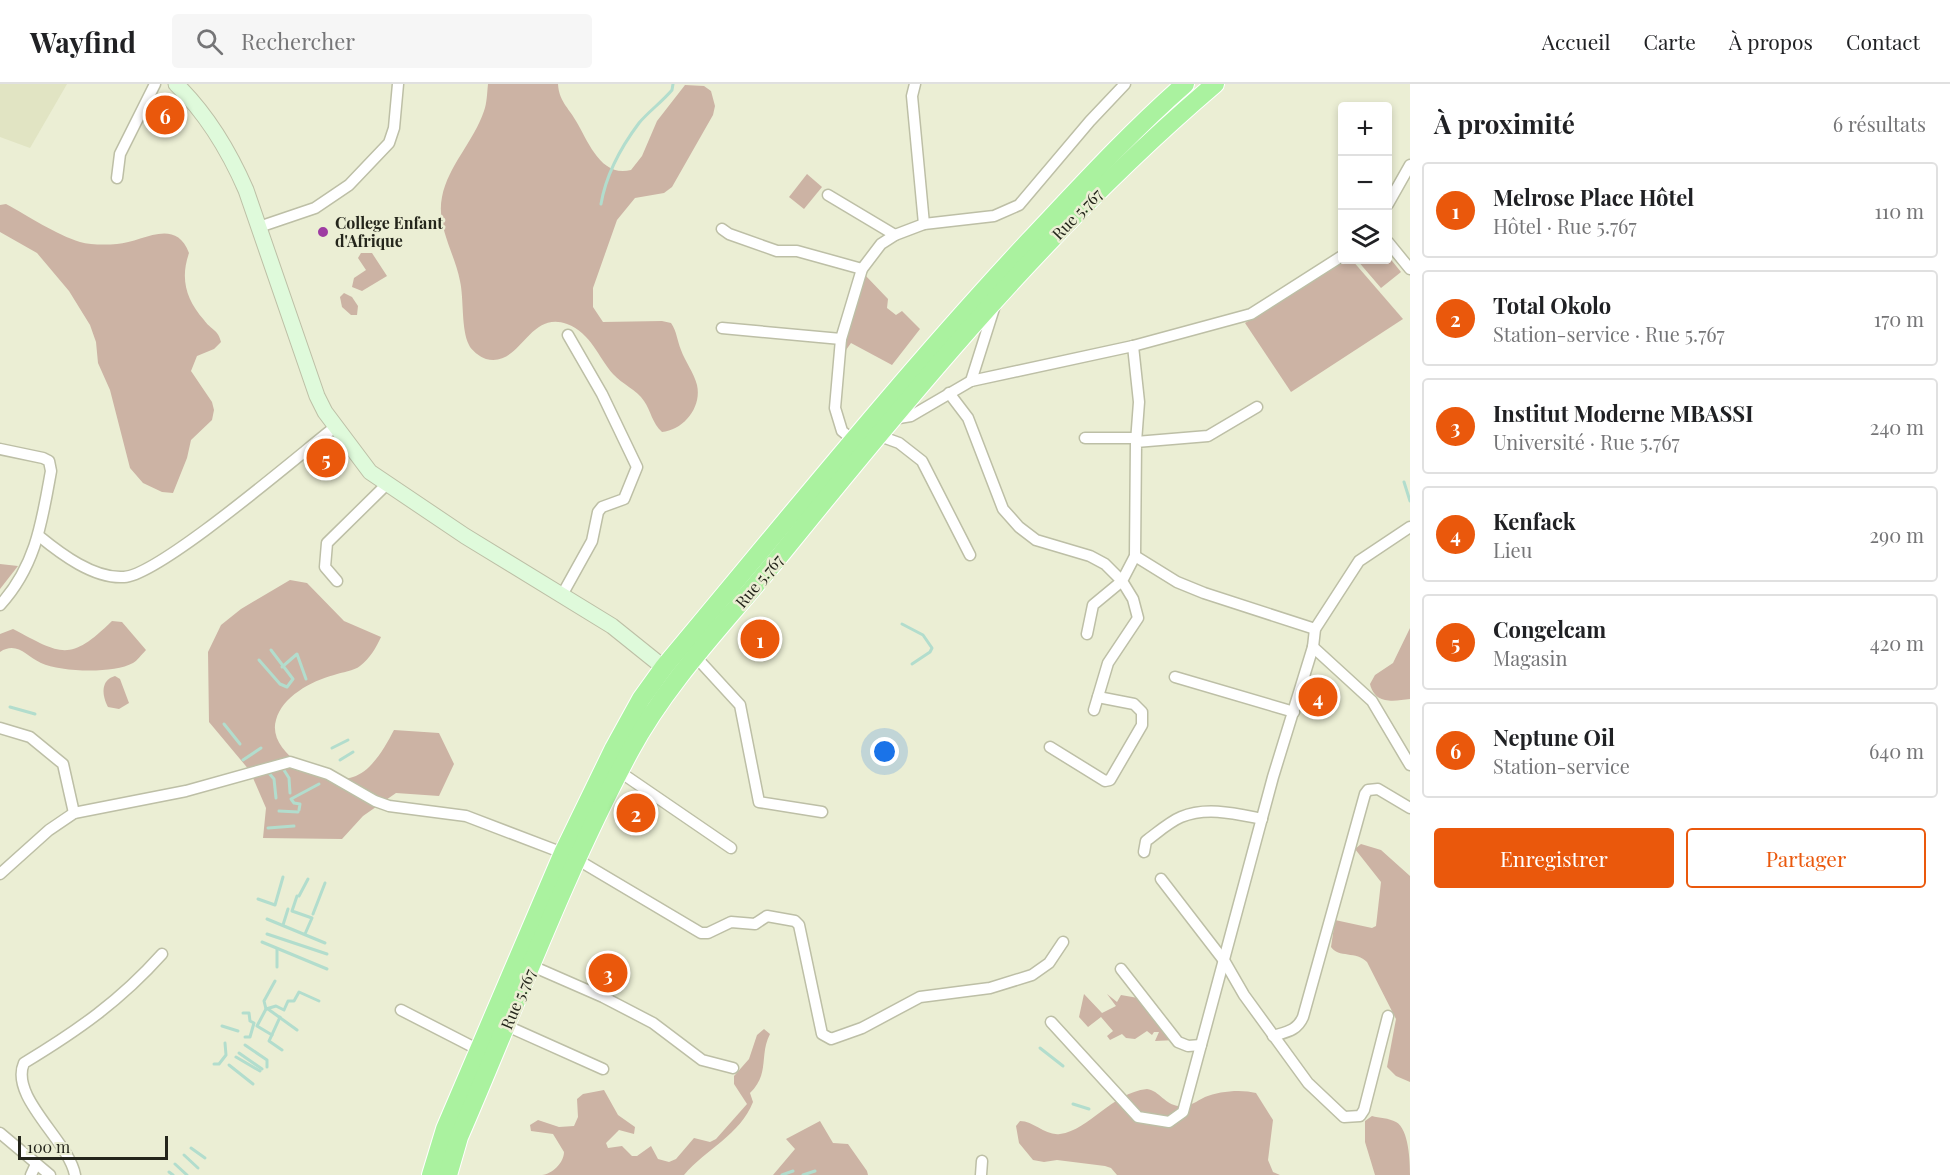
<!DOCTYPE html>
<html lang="fr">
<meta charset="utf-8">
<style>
:root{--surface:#fff;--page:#f6f6f6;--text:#202124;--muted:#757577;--line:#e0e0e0;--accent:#ea580c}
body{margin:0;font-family:"Playfair Display",serif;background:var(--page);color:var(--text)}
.controls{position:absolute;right:18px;top:18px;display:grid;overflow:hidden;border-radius:6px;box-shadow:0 3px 9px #0003}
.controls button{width:54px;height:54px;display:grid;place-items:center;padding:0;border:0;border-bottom:2px solid var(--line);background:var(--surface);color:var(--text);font:30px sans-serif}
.scale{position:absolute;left:18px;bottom:15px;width:150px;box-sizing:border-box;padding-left:6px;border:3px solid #24251b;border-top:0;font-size:16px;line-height:21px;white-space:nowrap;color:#24251b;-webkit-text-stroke:4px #ebeed4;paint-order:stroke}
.you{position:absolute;left:885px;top:668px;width:21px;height:21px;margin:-15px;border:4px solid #fff;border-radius:50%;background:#1a73e8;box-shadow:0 0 0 9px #1a73e833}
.badge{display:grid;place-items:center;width:39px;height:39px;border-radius:50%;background:var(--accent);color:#fff;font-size:20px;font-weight:700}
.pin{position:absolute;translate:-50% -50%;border:3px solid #fff;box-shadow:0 2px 6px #0006}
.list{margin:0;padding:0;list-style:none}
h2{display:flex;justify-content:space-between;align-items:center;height:78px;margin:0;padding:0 24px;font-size:26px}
h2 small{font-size:20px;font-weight:400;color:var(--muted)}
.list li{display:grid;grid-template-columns:39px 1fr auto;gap:18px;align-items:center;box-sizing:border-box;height:96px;margin:0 12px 12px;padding:0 12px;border:2px solid var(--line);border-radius:6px}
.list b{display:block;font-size:22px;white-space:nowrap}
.list p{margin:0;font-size:20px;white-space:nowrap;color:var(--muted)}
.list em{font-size:20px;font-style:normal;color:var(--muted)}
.actions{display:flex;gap:12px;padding:18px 24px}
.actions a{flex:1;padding:14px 0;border:2px solid var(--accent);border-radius:6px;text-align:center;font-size:21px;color:var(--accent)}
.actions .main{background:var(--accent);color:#fff}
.icon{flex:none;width:33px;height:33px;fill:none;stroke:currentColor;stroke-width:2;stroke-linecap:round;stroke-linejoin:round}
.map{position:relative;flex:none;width:1410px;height:1091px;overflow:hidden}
header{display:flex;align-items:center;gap:36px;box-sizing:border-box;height:84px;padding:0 30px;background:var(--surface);border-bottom:2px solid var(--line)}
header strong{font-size:28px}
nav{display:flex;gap:33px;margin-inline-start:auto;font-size:21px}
.search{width:420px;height:54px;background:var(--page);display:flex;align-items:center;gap:15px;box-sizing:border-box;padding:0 21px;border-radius:6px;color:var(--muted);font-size:22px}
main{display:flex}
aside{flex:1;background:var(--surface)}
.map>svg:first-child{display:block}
.built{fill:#e1e4c3}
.green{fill:#ccb3a4}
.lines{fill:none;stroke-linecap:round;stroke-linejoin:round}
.stream{stroke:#b2ddcd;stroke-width:3}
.minor-casing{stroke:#bdbfa6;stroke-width:13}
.secondary-casing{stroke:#bdbfa6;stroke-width:17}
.trunk-casing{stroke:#fff;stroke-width:20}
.minor{stroke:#fff;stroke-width:10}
.secondary{stroke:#dffadb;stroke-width:15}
.trunk{stroke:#aaf29f;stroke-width:18}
.poi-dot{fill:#9e3ca2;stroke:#ebeed4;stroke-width:2}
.labels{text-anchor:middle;stroke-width:5;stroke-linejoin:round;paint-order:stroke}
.street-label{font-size:16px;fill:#24251b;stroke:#ebeed4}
.poi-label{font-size:16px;font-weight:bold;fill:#24251b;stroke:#ebeed4;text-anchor:start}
</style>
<header>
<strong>Wayfind</strong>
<div class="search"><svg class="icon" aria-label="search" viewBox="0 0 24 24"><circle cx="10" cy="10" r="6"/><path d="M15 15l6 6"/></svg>Rechercher</div>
<nav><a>Accueil</a><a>Carte</a><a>À propos</a><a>Contact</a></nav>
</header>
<main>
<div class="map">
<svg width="1410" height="1091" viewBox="0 0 1410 1091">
<rect width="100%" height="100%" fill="#ebeed4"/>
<path class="built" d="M 0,0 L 67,0 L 30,64 L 0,53 Z"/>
<g class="green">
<path d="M 488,0 L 558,0 C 559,17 568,23 576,37 C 588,57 601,94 631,86 L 642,72 L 657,37 L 685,1 L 704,2 L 711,7 L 715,22 L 713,31 L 672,103 L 664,109 L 635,114 L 617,136 L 593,204 L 593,223 L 603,238 L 662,237 L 671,239 C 677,248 677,256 681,266 C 685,277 694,289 697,301 C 702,323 684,346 662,348 C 652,339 651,327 644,317 C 637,306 622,300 613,290 C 598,273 591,249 567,240 C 528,226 521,284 486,275 C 480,273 471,266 469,261 C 461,245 464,215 460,197 C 455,170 436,142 442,113 C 448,82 474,57 484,27 C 487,19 487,9 488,0 Z"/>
<path d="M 807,90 L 822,103 L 804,125 L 789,113 Z"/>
<path d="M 6,120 C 28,132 57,151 80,158 C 90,161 106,161 117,160 C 141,159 175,132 189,169 C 180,195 186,215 204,236 C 211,246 218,245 221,258 L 214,265 L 197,272 L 191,287 L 212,318 L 214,326 L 212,336 L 191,356 L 187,374 L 173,409 L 162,408 L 143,399 L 130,384 L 110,306 L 98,279 L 96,258 L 90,241 L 69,207 L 37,169 L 0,148 L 0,121 Z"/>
<path d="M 361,169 L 372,169 L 387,192 L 362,207 L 352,203 L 354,194 L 366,186 L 358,174 Z"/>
<path d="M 1388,172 L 1401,188 L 1381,204 L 1357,176 L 1388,176 Z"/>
<path d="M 1345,176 L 1352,176 L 1403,235 L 1291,308 L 1245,239 Z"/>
<path d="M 865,191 L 888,215 L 887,224 L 896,231 L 902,227 L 920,245 L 892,281 L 851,259 L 846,266 L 841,263 Z"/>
<path d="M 344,209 L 352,213 L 358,222 L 357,231 L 351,231 L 342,223 L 340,213 Z"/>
<path d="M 0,480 L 18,482 L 0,505 Z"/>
<path d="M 290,496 L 307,499 L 344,537 L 381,553 C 376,564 370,574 360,582 C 354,587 342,588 334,591 C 311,597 282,613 276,636 C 266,669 325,702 353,693 C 372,687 385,663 394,646 L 439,649 L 454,680 L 439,712 L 396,709 L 363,732 L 342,755 L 263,754 L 266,724 L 250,687 L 209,638 L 208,568 L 221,541 L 241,525 Z"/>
<path d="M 112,537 L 122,538 L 146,566 C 142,570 137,577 133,579 C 113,590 61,588 41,579 C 26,572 17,557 0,568 L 0,550 L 13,545 C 62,571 70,578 112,537 Z"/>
<path d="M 1410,544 L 1410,615 C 1394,617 1375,621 1370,600 L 1375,591 L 1393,579 Z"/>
<path d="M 115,592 L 120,595 L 129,619 L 119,625 L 108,623 C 102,612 100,596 115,592 Z"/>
<path d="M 1361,760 L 1381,766 L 1410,792 L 1410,998 L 1396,992 L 1387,983 L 1396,935 L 1367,878 C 1357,867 1338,874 1331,863 L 1335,836 L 1372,844 L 1376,842 L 1381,798 L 1355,765 Z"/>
<path d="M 1084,910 L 1102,929 L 1116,922 L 1107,910 L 1117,918 L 1121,911 L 1138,914 L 1176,956 L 1155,957 L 1159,948 L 1154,948 L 1152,951 L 1147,947 L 1135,955 L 1126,954 L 1122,950 L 1110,956 L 1107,952 L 1113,947 L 1101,933 L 1088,943 L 1079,933 Z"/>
<path d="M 764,945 L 770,950 C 759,971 770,990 750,1009 L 753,1018 C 740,1051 706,1065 684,1091 L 542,1091 C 552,1090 564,1079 564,1068 L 553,1050 L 531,1047 L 530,1041 L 538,1036 L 559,1043 L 574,1042 L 578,1033 L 577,1015 L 583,1010 L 604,1006 L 618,1031 L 635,1043 L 634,1050 L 619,1046 L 606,1059 L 608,1064 L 622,1062 L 632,1072 L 637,1072 L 651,1062 L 658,1075 L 669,1078 L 676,1075 L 694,1054 L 710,1058 L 716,1055 L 747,1020 L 734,1000 L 734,992 L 749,975 L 757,951 Z"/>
<path d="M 1147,1005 C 1160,1007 1165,1021 1179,1022 C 1190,1023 1195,1018 1205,1013 C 1219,1007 1242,1005 1256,1009 L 1273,1036 L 1268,1076 L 1273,1088 L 1280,1091 L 1117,1091 L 1111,1084 L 1105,1082 L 1057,1076 L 1044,1078 L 1033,1076 L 1019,1059 L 1016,1042 L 1020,1037 C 1034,1037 1045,1052 1060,1050 C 1090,1046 1111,1009 1147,1005 Z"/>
<path d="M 1372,1032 C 1379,1034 1389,1034 1396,1038 C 1409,1045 1410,1078 1410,1091 L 1375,1091 L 1365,1058 L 1365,1037 Z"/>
<path d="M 820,1037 L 833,1059 L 848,1060 L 867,1087 L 868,1091 L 773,1091 L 795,1065 L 786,1055 Z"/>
</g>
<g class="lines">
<g class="stream">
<path d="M 601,120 C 606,91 621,63 639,39 C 648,28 662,18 672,6 L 673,0"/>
<path d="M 1404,398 L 1410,417"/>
<path d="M 902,540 L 923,551 L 932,564 L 930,568 L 912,580"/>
<path d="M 259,576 L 280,600 L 287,603 L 293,595 L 271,566"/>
<path d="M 282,583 L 297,570 L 306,595"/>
<path d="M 10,623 L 35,630"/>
<path d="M 224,640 L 240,660"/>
<path d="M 332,664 L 348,656"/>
<path d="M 243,676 L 261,664"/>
<path d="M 340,676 L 353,668"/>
<path d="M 282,683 L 289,694 L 290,709"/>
<path d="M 268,688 L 274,695 L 276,714"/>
<path d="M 299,726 L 300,720 L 294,719 L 291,715 L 319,700"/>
<path d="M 279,727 L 298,728"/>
<path d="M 268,744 L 294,742"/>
<path d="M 297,812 L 292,827 L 312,834 L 305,850"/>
<path d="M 299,812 L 308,795"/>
<path d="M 258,815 L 275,821 L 283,793"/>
<path d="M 313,830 L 325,799"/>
<path d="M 267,835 L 325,859"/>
<path d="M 283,841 L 288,825"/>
<path d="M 267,850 L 327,870"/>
<path d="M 262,858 L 327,885"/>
<path d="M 277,883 L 277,865"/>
<path d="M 266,925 L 276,922 L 284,926 L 288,917 L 294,917 L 299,908 L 319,917"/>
<path d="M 268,925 L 297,946"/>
<path d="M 243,929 L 249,929 L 250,937 L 254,939 L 250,953 L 245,953"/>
<path d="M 280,933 L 269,957 L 282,966"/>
<path d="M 222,942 L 238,947"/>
<path d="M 272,951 L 257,942 L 266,925 L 264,917 L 275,897"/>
<path d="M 245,961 L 267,976 L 267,983"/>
<path d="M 1040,964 L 1063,982"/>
<path d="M 239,969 L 262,985"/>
<path d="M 236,973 L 260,987"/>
<path d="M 214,980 L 219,980 L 226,971 L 225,959"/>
<path d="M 229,981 L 253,1000"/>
<path d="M 1073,1020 L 1089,1025"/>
<path d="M 191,1064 L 205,1074"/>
<path d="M 184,1071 L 198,1084"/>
<path d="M 175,1080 L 187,1091"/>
<path d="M 169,1088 L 173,1091"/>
<path d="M 782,1091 L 793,1087"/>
<path d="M 803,1091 L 815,1087"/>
</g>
<g class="minor-casing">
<g id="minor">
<path d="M 915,0 L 912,12 L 924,140"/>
<path d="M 117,94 L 120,70 L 155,0"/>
<path d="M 828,111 L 895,151"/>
<path d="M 1388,120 L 1410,81"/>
<path d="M 259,143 L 315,124 L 349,101 L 389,59 L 394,44 L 398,0"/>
<path d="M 722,145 L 729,150 L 777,167 L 797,167 L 862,185"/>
<path d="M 1388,158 L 1410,185"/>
<path d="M 722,244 L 841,255"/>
<path d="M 1133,262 L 1139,318 L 1136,358"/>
<path d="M 971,297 L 996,218"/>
<path d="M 949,309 L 968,334 L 1003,425 L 1019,443 L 1036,456 L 1090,472 L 1105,480 L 1122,497 L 1093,521 L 1087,550"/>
<path d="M 893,335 L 911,332 L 971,297 L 1133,262 L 1251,230 L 1342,172"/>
<path d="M 877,351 L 899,359 L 922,377 L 970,471"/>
<path d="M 1085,354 L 1136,354"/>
<path d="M 853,356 L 842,347 L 835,324 L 841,255 L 862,185 L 881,160 L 895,151 L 924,140 L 994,132 L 1019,121 L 1090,37 L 1125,0"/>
<path d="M 0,365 L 43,374 L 49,377 L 51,387 C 42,437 36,482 0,521"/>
<path d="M 39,452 C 61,470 94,495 124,493 C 160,491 299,371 335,343"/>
<path d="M 1135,472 L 1177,498 L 1204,509 L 1315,545"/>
<path d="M 337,497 L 325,483 L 327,459 L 387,400"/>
<path d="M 562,511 L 592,457 L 598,428 L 602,423 L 624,415 L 637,383 L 602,310 L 568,251"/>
<path d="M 1313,563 L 1372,617 L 1410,681"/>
<path d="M 695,572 L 740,621 L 759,718 L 822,728"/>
<path d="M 1175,593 L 1294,628"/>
<path d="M 1094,626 L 1108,579 L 1138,534 L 1133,515 L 1122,497 L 1135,472 L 1136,358 L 1208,352 L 1257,323"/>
<path d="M 0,644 L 30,653 L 63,680 L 74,729"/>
<path d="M 1050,663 L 1105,697 L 1110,696 L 1142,641 L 1142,628 L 1134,620 L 1098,613"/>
<path d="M 620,688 L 731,764"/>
<path d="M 1144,768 L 1146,757 C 1157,749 1169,738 1181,733 C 1207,722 1237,730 1262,735"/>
<path d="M 578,776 L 701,849 L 708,849 L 731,838 L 755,840 L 767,832 L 795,837 L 799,841 L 822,950 L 831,955 L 862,944 L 920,913 L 990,904 L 1032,891 L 1049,879 L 1063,858"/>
<path d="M 0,790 L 49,746 L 74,729 L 186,707 L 290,678 L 328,690 L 375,717 L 389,722 L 466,732 L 563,769"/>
<path d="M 1161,795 L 1225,878 L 1244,911 L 1308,999 L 1344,1033 L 1360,1032 L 1364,1026 L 1388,932"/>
<path d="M 532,882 L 603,913 L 653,939 L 702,976 L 733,984"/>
<path d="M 1121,885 L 1178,958 L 1188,962 L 1201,961"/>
<path d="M 401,926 L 479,966"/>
<path d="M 1051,938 L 1138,1033 L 1169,1038 L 1183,1028 L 1273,693 L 1313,563 L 1315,545 L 1359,477 L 1410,443"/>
<path d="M 507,942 L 603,985"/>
<path d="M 1273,952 C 1286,948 1297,947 1303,933 L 1365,710 L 1368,706 L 1378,705 L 1410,724"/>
<path d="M 0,1049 L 50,1091"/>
<path d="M 31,1091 L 36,1080"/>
<path d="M 75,1091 C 69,1057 9,1013 24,979 C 77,947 120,917 162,870"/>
<path d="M 981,1091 L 982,1077"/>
</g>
</g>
<g class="secondary-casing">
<path id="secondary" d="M 176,0 C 207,30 229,67 246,106 L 317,312 L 325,328 L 370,388 L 465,452 L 612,542 L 673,591"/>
</g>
<g class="trunk-casing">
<g id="trunk">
<path d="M 431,1091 L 445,1045 L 563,769 L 614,664 L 641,615 L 664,583 C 784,440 901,294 1029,157 C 1080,103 1129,49 1185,0"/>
<path d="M 448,1091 L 459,1053 C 515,924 564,790 630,667 C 670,593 730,534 782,469 C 916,303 1053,138 1215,0"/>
</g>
</g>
<use href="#minor" class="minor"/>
<use href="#secondary" class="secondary"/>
<use href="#trunk" class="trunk"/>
</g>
<circle class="poi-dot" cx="323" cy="148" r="6"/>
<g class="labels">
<g class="street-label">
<text transform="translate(1077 130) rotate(-46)" y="6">Rue 5.767</text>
<text transform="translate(759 497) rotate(-50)" y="6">Rue 5.767</text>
<text transform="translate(518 915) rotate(-67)" y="6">Rue 5.767</text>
</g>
<g class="poi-label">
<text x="335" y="145">College Enfant<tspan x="335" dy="18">d'Afrique</tspan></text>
</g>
</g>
</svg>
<div class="controls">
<button>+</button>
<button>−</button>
<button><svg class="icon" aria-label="layers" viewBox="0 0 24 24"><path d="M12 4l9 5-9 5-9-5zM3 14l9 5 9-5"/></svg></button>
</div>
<div class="scale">100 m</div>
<div class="you"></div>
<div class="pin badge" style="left:760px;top:555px">1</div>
<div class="pin badge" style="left:636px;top:729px">2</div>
<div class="pin badge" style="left:608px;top:889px">3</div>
<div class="pin badge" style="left:1318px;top:613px">4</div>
<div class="pin badge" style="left:326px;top:374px">5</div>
<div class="pin badge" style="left:165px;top:31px">6</div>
</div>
<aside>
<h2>À proximité<small>6 résultats</small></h2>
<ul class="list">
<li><span class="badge">1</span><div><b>Melrose Place Hôtel</b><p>Hôtel · Rue 5.767</p></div><em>110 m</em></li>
<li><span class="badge">2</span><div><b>Total Okolo</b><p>Station-service · Rue 5.767</p></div><em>170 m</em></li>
<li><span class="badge">3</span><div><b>Institut Moderne MBASSI</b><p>Université · Rue 5.767</p></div><em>240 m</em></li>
<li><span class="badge">4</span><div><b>Kenfack</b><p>Lieu</p></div><em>290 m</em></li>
<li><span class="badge">5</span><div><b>Congelcam</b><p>Magasin</p></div><em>420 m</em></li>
<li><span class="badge">6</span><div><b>Neptune Oil</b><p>Station-service</p></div><em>640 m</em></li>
</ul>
<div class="actions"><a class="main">Enregistrer</a><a>Partager</a></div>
</aside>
</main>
